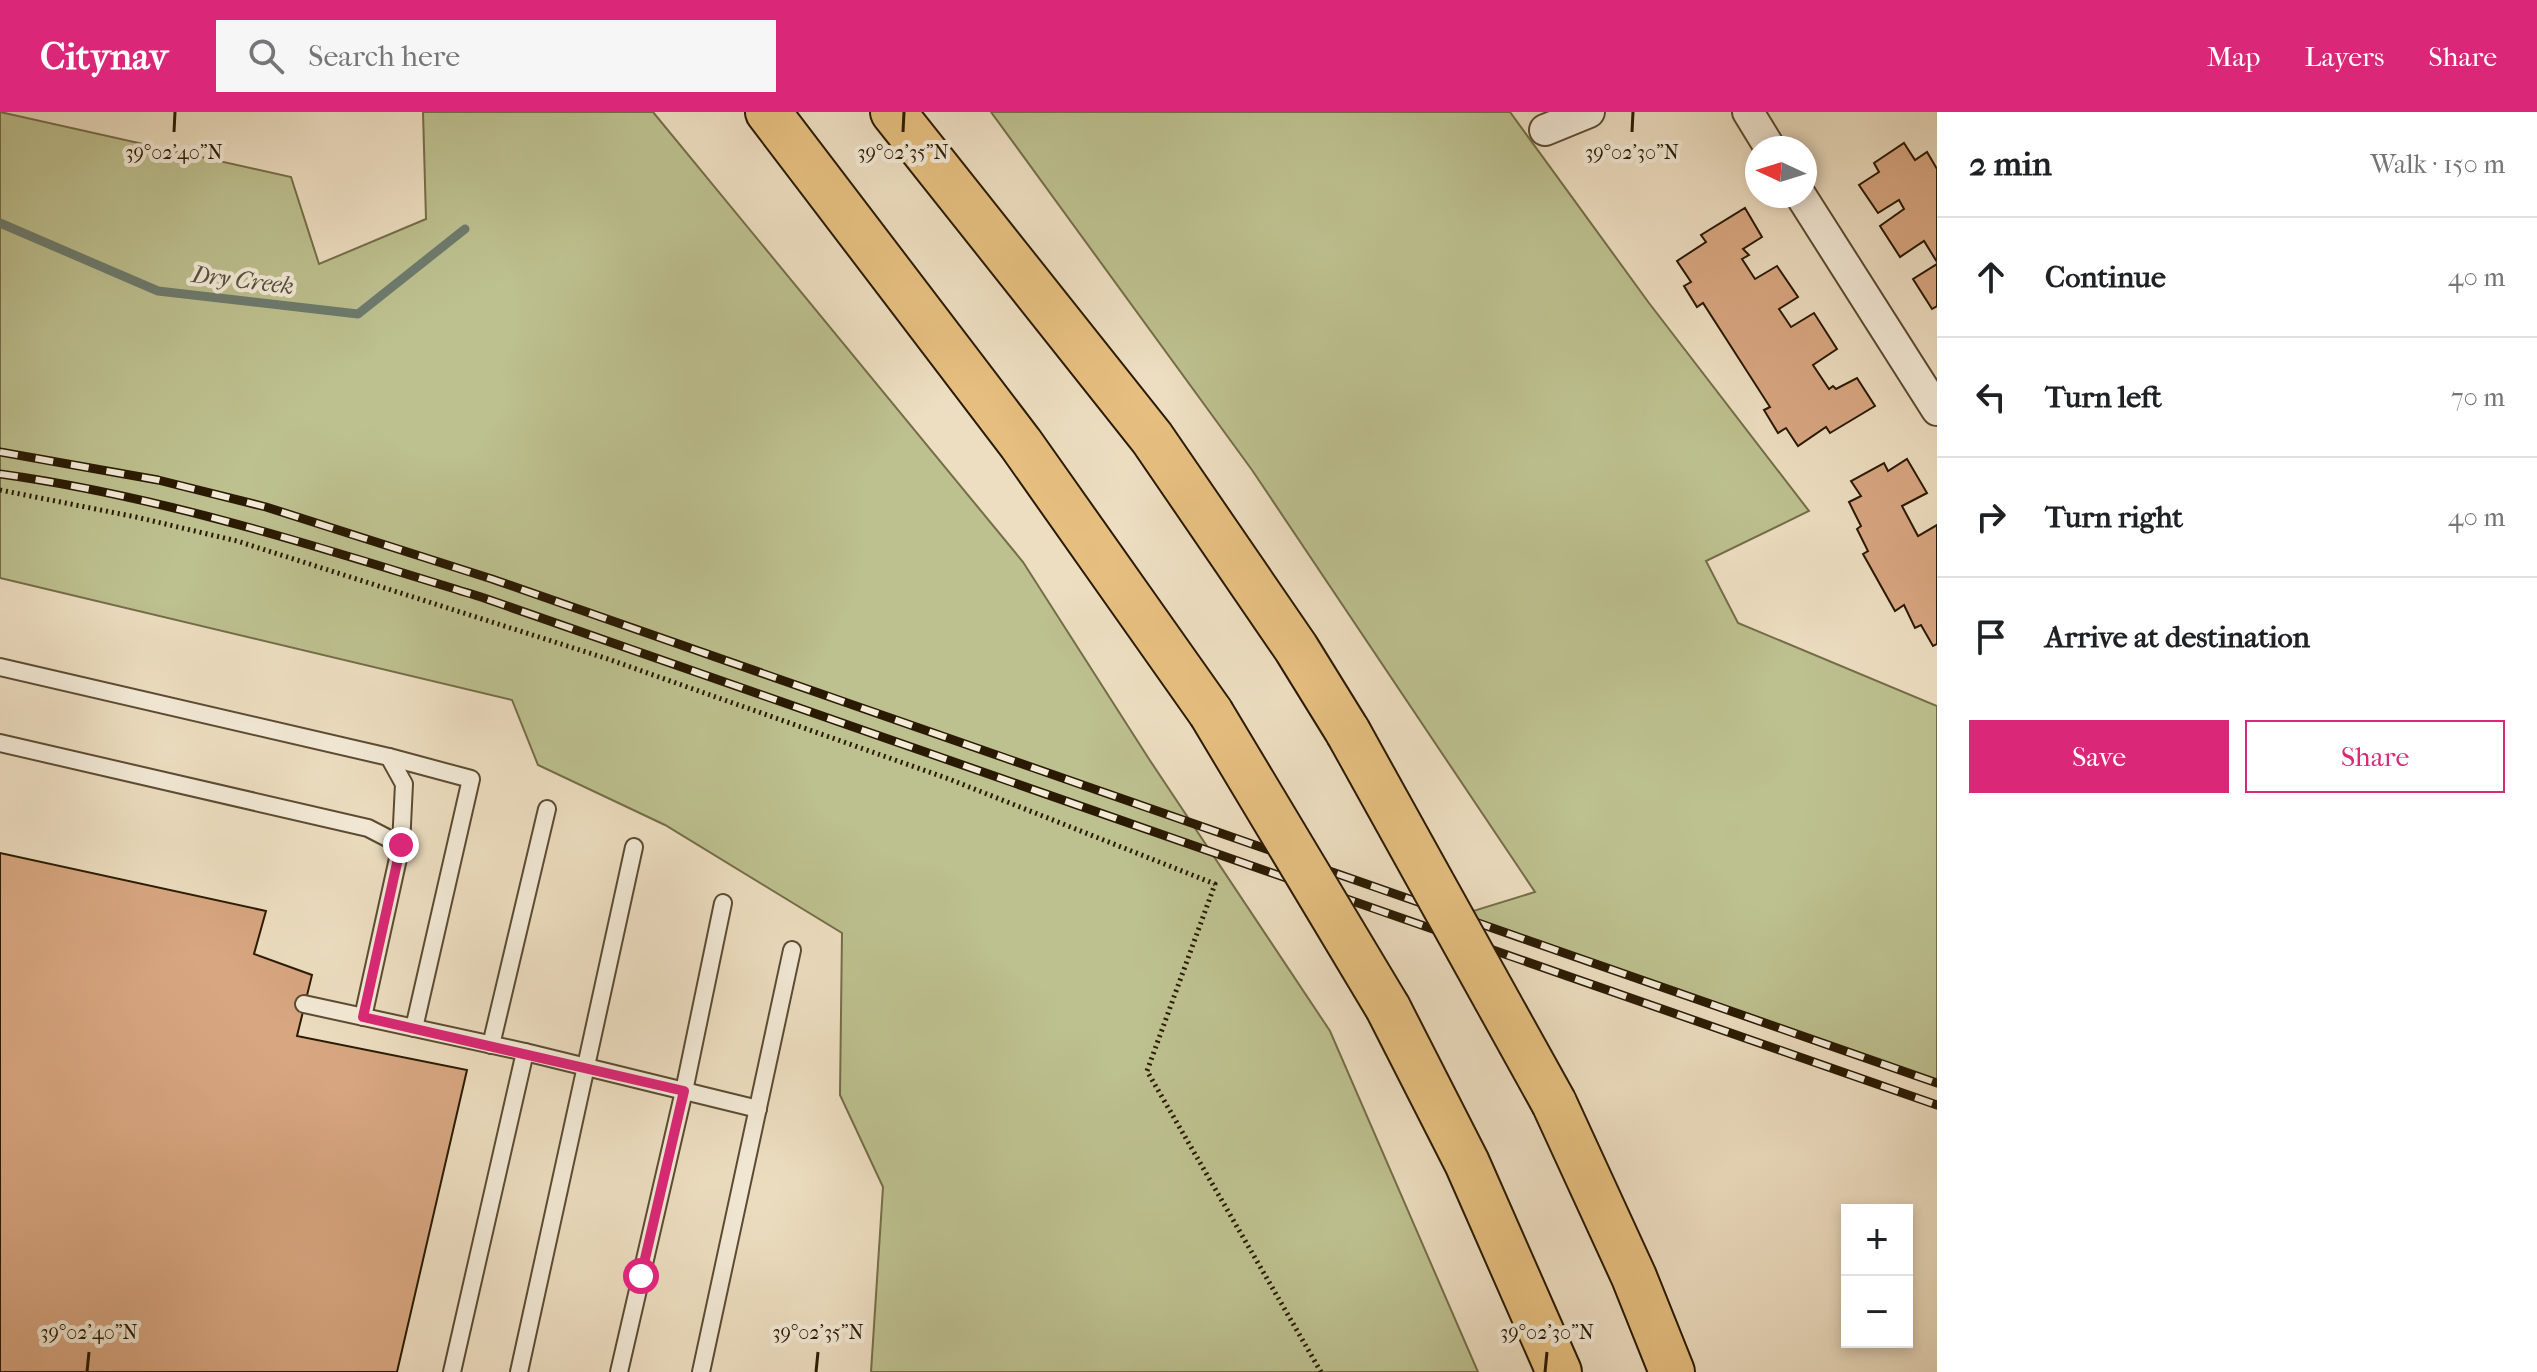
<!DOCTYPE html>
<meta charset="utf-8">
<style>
:root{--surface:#fff;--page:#f6f6f6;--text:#202124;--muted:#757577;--line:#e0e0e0;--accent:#db2777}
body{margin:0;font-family:"IM FELL French Canon",serif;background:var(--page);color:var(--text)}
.controls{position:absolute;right:24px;bottom:24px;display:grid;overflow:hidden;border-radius:0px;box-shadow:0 4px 12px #0003}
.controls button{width:72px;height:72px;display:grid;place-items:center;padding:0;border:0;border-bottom:2px solid var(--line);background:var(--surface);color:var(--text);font:40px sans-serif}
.compass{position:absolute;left:1745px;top:24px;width:72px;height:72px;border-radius:50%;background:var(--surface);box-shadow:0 4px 12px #0003;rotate:274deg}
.stop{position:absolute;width:24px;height:24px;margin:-18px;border:6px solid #db2777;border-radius:50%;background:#fff}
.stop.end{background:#db2777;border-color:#fff;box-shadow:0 2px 8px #0008}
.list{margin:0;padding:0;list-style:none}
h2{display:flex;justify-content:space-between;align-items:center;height:104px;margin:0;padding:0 32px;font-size:34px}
h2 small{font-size:26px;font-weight:400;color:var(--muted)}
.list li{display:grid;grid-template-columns:52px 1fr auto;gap:24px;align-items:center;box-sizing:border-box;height:120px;padding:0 32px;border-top:2px solid var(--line)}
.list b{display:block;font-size:30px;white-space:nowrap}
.list em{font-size:26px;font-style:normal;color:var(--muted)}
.actions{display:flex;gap:16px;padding:24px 32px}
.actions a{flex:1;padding:18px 0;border:2px solid var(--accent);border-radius:0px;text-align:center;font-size:28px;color:var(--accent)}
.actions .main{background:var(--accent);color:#fff}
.icon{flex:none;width:44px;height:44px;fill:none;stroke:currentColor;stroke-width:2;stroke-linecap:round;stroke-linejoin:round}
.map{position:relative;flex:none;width:1937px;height:1260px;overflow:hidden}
header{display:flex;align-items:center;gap:48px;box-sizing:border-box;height:112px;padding:0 40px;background:var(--accent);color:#fff}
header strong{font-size:38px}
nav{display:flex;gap:44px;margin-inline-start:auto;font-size:28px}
.search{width:560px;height:72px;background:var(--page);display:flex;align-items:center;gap:20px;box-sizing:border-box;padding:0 28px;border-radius:0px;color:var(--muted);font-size:30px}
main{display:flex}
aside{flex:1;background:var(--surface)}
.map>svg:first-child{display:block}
.green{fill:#bdc08f;stroke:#746d48;stroke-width:2}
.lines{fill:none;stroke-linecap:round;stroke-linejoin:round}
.stream{stroke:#6d7b6e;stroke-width:9}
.building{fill:#d8a782;stroke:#2a1a02;stroke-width:2}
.lane-casing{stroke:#5b4b32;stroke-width:20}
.street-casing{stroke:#5b4b32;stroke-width:34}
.highway-casing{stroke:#2a1a02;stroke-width:48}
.path{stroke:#2a1a02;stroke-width:5;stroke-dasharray:2 4;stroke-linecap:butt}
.lane{stroke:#f3ead7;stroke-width:16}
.street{stroke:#f3ead7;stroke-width:30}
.highway{stroke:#e6bf80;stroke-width:44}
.rail-casing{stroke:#2a1a02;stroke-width:9}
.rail{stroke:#f3ead7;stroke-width:6;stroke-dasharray:18;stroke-linecap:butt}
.highway-bridge-casing{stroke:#2a1a02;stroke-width:48;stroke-linecap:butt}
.highway-bridge{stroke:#e6bf80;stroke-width:44}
.route{stroke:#db2777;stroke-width:10}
.ticks{fill:none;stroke:#2a1a02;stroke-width:3}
.labels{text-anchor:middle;stroke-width:8;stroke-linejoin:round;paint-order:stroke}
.water-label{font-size:24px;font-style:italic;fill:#515341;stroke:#f3ead7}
.ticks-label{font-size:20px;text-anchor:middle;fill:#2a1a02;stroke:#f3ead7;stroke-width:8;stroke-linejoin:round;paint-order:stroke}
</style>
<header>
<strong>Citynav</strong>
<div class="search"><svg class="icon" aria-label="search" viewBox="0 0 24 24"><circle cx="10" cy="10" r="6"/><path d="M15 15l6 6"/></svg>Search here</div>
<nav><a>Map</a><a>Layers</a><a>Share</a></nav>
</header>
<main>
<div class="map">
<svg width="1937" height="1260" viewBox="0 0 1937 1260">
<rect width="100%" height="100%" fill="#eddec1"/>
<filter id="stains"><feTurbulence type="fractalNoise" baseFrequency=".0025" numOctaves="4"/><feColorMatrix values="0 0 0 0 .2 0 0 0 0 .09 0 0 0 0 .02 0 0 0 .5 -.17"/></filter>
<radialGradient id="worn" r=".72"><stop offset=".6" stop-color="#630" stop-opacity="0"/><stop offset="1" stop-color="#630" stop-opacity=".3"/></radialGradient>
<g class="green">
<path d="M 0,0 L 291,65 L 319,152 L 426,107 L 423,0 L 653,0 L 1023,450 L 1149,647 L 1330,919 L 1478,1260 L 871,1260 L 883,1075 L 840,983 L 842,821 L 665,713 L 538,653 L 512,588 L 0,466 Z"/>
<path d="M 991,0 L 1510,0 L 1649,191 L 1809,399 L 1706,449 L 1738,511 L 1937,594 L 1937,971 L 1457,804 L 1535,780 L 1252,358 Z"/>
</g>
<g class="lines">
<path class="stream" d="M 0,111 L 158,179 L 358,202 L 465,117"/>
</g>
<g class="building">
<path d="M 1904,31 L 1915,48 L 1927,40 L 1937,57 L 1937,150 L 1924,129 L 1900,145 L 1880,114 L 1904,97 L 1899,88 L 1878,101 L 1859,73 L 1879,60 L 1874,51 Z"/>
<path d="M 1745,96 L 1762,125 L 1743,137 L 1749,143 L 1742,147 L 1755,167 L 1777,154 L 1798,185 L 1779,197 L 1791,215 L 1814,201 L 1837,237 L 1813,253 L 1829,277 L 1833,274 L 1836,277 L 1857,266 L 1875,294 L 1830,321 L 1826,315 L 1798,334 L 1786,316 L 1778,321 L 1764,298 L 1770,295 L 1703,191 L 1697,195 L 1684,174 L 1691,170 L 1677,149 L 1706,130 L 1701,123 Z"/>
<path d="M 1937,152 L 1937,194 L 1932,197 L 1913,167 Z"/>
<path d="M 1907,347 L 1927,381 L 1902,394 L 1918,424 L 1937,413 L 1937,532 L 1933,534 L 1921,513 L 1915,516 L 1904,493 L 1895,499 L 1863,442 L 1868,439 L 1857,417 L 1861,414 L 1849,390 L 1861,384 L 1851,369 L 1884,351 L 1888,359 Z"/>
<path d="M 0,741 L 266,799 L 254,842 L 312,863 L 297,924 L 467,958 L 397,1260 L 0,1260 Z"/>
</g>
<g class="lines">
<g class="lane-casing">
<g id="lane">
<path d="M 0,555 L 389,645 L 404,672 L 401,733"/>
<path d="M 0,631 L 368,716 L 401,733 L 363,905"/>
<path d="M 389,645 L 471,667 L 414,916"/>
<path d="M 304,892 L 525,940 L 452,1260"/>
<path d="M 491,933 L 547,697"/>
<path d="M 525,940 L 758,997"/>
<path d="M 519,1260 L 634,735"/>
<path d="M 619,1260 L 684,979 L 723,791"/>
<path d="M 701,1260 L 792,838"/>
</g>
</g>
<g class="street-casing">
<g id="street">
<path d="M 1748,0 L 1770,36"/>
<path d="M 1545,18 L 1589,0"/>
<path d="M 1801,84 L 1937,298"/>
</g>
</g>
<g class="highway-casing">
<g id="highway">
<path d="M 768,0 L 1021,332 L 1211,601"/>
<path d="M 893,0 L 1152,326 L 1296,536 L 1348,620"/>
<path d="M 1388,896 L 1467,1051 L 1559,1260"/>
<path d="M 1554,991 L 1634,1165 L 1672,1260"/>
</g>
</g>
<path class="path" d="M 0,378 L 136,405 L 237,429 L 605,546 L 949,667 L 1215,772 L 1147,959 L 1321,1260"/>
<use href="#lane" class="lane"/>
<use href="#street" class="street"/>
<use href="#highway" class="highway"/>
<g class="rail-casing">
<g id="rail">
<path d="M 0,340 L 158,368 L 266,395 L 492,467 L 1937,971"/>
<path d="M 0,362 C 166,385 325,437 484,486 L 1937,993"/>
</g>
</g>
<use href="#rail" class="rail"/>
<g class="highway-bridge-casing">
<g id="highway-bridge">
<path d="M 1211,601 L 1388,896"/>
<path d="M 1348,620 L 1554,991"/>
</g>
</g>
<use href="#highway-bridge" class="highway-bridge"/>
</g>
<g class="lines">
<path class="route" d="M 401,733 L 363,905 L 684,979 L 641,1164"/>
</g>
<path class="ticks" d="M 174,20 L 175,0M 903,20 L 904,0M 1632,20 L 1633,0M 87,1260 L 89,1240M 816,1260 L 818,1240M 1545,1260 L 1547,1240"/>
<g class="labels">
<g class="water-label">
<text transform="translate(243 168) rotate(7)" y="8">Dry Creek</text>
</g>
</g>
<g class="ticks-label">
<text x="174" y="47">39°02'40"N</text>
<text x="903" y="47">39°02'35"N</text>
<text x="1632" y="47">39°02'30"N</text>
<text x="89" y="1227">39°02'40"N</text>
<text x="818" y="1227">39°02'35"N</text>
<text x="1547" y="1227">39°02'30"N</text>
</g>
<rect width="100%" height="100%" filter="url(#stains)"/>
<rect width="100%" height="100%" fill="url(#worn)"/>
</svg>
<div class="controls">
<button>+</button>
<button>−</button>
</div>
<svg class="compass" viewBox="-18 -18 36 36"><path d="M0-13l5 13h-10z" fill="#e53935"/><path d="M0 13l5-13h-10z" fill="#757577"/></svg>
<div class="stop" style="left:641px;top:1164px"></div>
<div class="stop end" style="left:401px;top:733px"></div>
</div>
<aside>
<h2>2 min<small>Walk · 150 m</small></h2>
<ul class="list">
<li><svg class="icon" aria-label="ahead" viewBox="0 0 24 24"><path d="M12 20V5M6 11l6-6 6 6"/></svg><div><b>Continue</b></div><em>40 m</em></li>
<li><svg class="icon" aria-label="left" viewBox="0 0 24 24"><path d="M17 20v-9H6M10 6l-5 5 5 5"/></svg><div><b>Turn left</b></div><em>70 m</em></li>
<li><svg class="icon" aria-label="right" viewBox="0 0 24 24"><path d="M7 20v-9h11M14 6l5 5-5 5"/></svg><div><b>Turn right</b></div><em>40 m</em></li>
<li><svg class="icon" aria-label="arrive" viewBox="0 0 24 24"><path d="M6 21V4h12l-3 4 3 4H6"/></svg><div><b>Arrive at destination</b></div></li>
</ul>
<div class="actions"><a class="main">Save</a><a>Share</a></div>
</aside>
</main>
